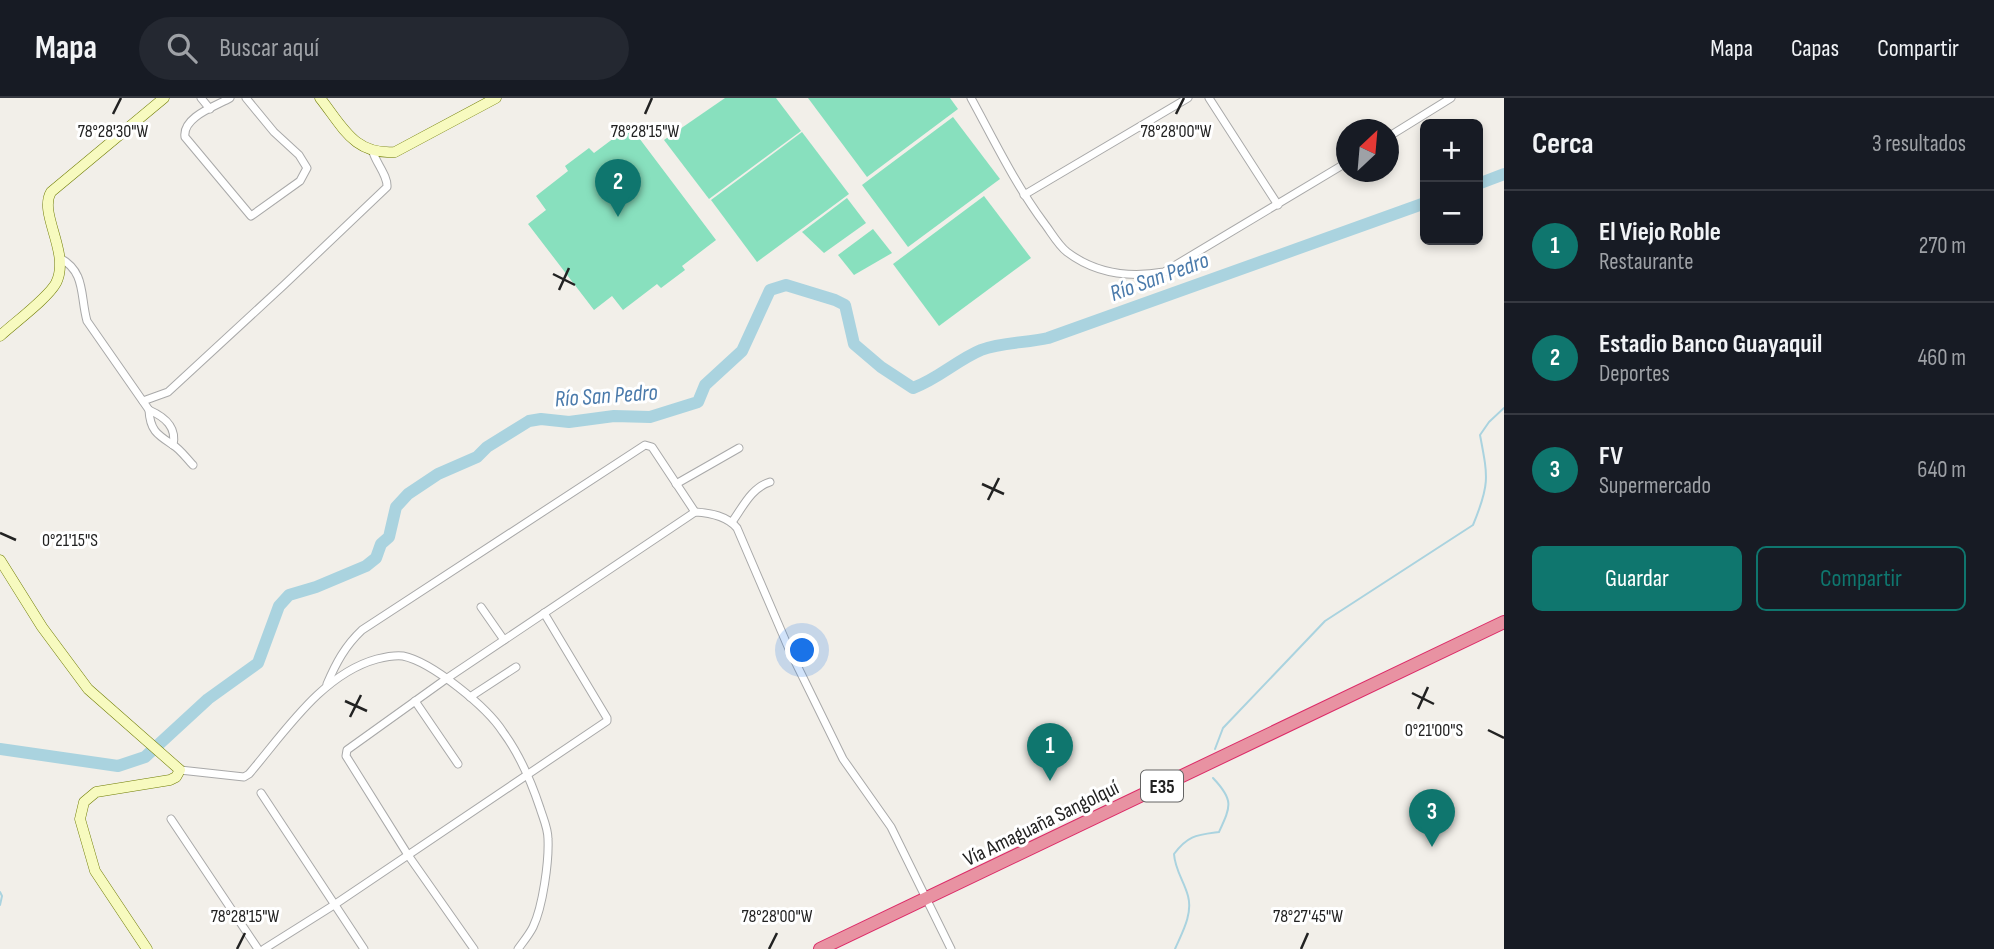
<!DOCTYPE html>
<html lang="es">
<meta charset="utf-8">
<style>
:root{--surface:#171b24;--page:#242831;--text:#f1f3f6;--muted:#9ea1a6;--line:#363941;--accent:#0f766e}
body{margin:0;font-family:"Sofia Sans Condensed",sans-serif;background:var(--page);color:var(--text)}
.controls{position:absolute;right:21px;top:21px;display:grid;overflow:hidden;border-radius:10px;box-shadow:0 4px 10px #0003}
.controls button{width:63px;height:63px;display:grid;place-items:center;padding:0;border:0;border-bottom:2px solid var(--line);background:var(--surface);color:var(--text);font:35px sans-serif}
.compass{position:absolute;left:1336px;top:21px;width:63px;height:63px;border-radius:50%;background:var(--surface);box-shadow:0 4px 10px #0003;rotate:26deg}
.you{position:absolute;left:803px;top:553px;width:24px;height:24px;margin:-18px;border:5px solid #fff;border-radius:50%;background:#1a73e8;box-shadow:0 0 0 10px #1a73e833}
.badge{display:grid;place-items:center;width:46px;height:46px;border-radius:50%;background:var(--accent);color:#fff;font-size:23px;font-weight:700}
.pin{position:absolute;translate:-50% -58px;filter:drop-shadow(0 2px 4px #0008)}
.pin::after{content:'';position:absolute;top:37px;width:24px;height:21px;background:inherit;clip-path:polygon(0 0,100% 0,50% 100%)}
.list{margin:0;padding:0;list-style:none}
h2{display:flex;justify-content:space-between;align-items:center;height:91px;margin:0;padding:0 28px;font-size:30px}
h2 small{font-size:23px;font-weight:400;color:var(--muted)}
.list li{display:grid;grid-template-columns:46px 1fr auto;gap:21px;align-items:center;box-sizing:border-box;height:112px;padding:0 28px;border-top:2px solid var(--line)}
.list b{display:block;font-size:26px;white-space:nowrap}
.list p{margin:0;font-size:23px;white-space:nowrap;color:var(--muted)}
.list em{font-size:23px;font-style:normal;color:var(--muted)}
.actions{display:flex;gap:14px;padding:21px 28px}
.actions a{flex:1;padding:16px 0;border:2px solid var(--accent);border-radius:10px;text-align:center;font-size:24px;color:var(--accent)}
.actions .main{background:var(--accent);color:#fff}
.icon{flex:none;width:38px;height:38px;fill:none;stroke:currentColor;stroke-width:2;stroke-linecap:round;stroke-linejoin:round}
.map{position:relative;flex:none;width:1504px;height:851px;overflow:hidden}
header{display:flex;align-items:center;gap:42px;box-sizing:border-box;height:98px;padding:0 35px;background:var(--surface);border-bottom:2px solid var(--line)}
header strong{font-size:33px}
nav{display:flex;gap:38px;margin-inline-start:auto;font-size:24px}
.search{width:490px;height:63px;background:var(--page);display:flex;align-items:center;gap:18px;box-sizing:border-box;padding:0 24px;border-radius:38px;color:var(--muted);font-size:26px}
main{display:flex}
aside{flex:1;background:var(--surface)}
.map>svg:first-child{display:block}
.pitch{fill:#88e0be}
.lines{fill:none;stroke-linecap:round;stroke-linejoin:round}
.stream{stroke:#aad3df;stroke-width:2}
.river{stroke:#aad3df;stroke-width:12}
.street-casing{stroke:#a9a9a9;stroke-width:9}
.secondary-casing{stroke:#707d05;stroke-width:11}
.highway-casing{stroke:#dc2a67;stroke-width:14}
.street{stroke:#fff;stroke-width:7}
.secondary{stroke:#f7fabf;stroke-width:10}
.highway{stroke:#e892a2;stroke-width:12}
.ticks{fill:none;stroke:#222;stroke-width:2.5}
.labels{text-anchor:middle;stroke-width:6;stroke-linejoin:round;paint-order:stroke}
.shield{fill:#fff;stroke:#646464;stroke-width:2}
.shield-label{font-size:19px;font-weight:bold;fill:#222}
.street-label{font-size:21px;fill:#222;stroke:#fff}
.water-label{font-size:23px;font-style:italic;fill:#4a7aab;stroke:#fff}
.ticks-label{font-size:18px;text-anchor:middle;fill:#222;stroke:#fff;stroke-width:6;stroke-linejoin:round;paint-order:stroke}
</style>
<header>
<strong>Mapa</strong>
<div class="search"><svg class="icon" aria-label="search" viewBox="0 0 24 24"><circle cx="10" cy="10" r="6"/><path d="M15 15l6 6"/></svg>Buscar aquí</div>
<nav><a>Mapa</a><a>Capas</a><a>Compartir</a></nav>
</header>
<main>
<div class="map">
<svg width="1504" height="851" viewBox="0 0 1504 851">
<rect width="100%" height="100%" fill="#f2efe9"/>
<g class="pitch">
<path d="M 725,0 L 776,0 L 801,33 L 709,101 L 664,42 Z"/>
<path d="M 808,0 L 950,0 L 958,11 L 867,79 Z"/>
<path d="M 953,19 L 1000,81 L 908,149 L 862,87 Z"/>
<path d="M 630,28 L 716,142 L 682,168 L 685,172 L 661,190 L 657,186 L 623,212 L 612,198 L 594,212 L 528,126 L 546,112 L 536,98 L 568,73 L 565,68 L 589,50 L 594,55 Z"/>
<path d="M 802,34 L 849,96 L 757,164 L 711,102 Z"/>
<path d="M 984,98 L 1031,160 L 939,228 L 893,166 Z"/>
<path d="M 847,100 L 866,125 L 824,155 L 802,134 Z"/>
<path d="M 873,131 L 892,155 L 854,177 L 838,157 Z"/>
</g>
<g class="lines">
<g class="stream">
<path d="M 1215,651 L 1223,630 L 1325,523 L 1473,427 C 1490,386 1488,379 1480,337 L 1489,324 L 1504,310"/>
<path d="M 0,794 L 2,798 L 0,807"/>
<path d="M 1175,851 C 1182,835 1193,816 1188,798 C 1184,783 1175,772 1174,756 C 1188,737 1197,737 1219,734 C 1231,708 1234,702 1213,680"/>
</g>
<g class="river">
<path d="M 1478,86 L 1504,76"/>
<path d="M 0,651 L 118,668 L 145,659 L 208,601 L 258,565 L 279,508 L 289,497 L 316,489 L 366,468 L 376,460 L 381,446 L 389,439 L 396,409 L 408,396 L 438,376 L 477,359 L 487,349 L 529,323 L 541,321 L 569,324 L 614,318 L 650,319 L 698,304 L 705,287 L 742,253 L 770,192 L 786,187 L 835,202 L 845,207 L 854,246 L 881,269 L 913,290 C 938,281 957,262 981,252 C 1002,244 1027,245 1048,240 L 1425,105"/>
</g>
<g class="street-casing">
<g id="street">
<path d="M 201,0 L 210,11"/>
<path d="M 230,0 C 216,8 182,19 185,39 L 251,118 L 300,83 L 307,70 L 299,57 L 274,34 L 246,0"/>
<path d="M 971,0 C 994,42 1015,86 1044,125 C 1051,134 1058,147 1067,154 C 1096,176 1129,180 1164,174 L 1346,65"/>
<path d="M 1209,0 L 1278,107"/>
<path d="M 1388,39 L 1451,0"/>
<path d="M 1024,97 L 1188,0"/>
<path d="M 60,160 C 86,174 80,198 87,223 L 149,312 C 150,333 158,337 173,347 C 180,351 187,361 193,367"/>
<path d="M 143,303 L 168,294 L 284,187 L 387,89 C 388,78 376,65 373,54"/>
<path d="M 149,312 C 165,319 177,329 173,347"/>
<path d="M 676,386 L 739,350"/>
<path d="M 732,424 C 743,409 751,390 770,384"/>
<path d="M 481,509 L 504,542"/>
<path d="M 327,586 C 336,565 345,548 362,532 L 645,347 L 652,349 L 695,414"/>
<path d="M 470,599 L 516,569"/>
<path d="M 415,603 L 458,666"/>
<path d="M 180,672 L 244,679 L 249,676 C 285,634 322,576 377,561 C 385,559 395,557 403,558 C 432,564 487,609 503,634 C 520,657 531,683 540,710 C 543,720 548,730 548,741 C 549,763 543,808 533,829 C 529,837 523,844 518,851"/>
<path d="M 261,695 L 364,851"/>
<path d="M 171,721 L 258,851"/>
<path d="M 264,851 L 334,807 L 607,623 L 607,620 L 544,515"/>
<path d="M 474,851 L 408,757 L 346,658 L 347,652 L 446,581 L 695,414 C 711,415 727,418 737,430 L 789,551 L 843,661 L 891,729 L 951,851"/>
</g>
</g>
<g class="secondary-casing">
<g id="secondary">
<path d="M 320,0 C 343,29 354,57 395,54 L 496,0"/>
<path d="M 0,238 C 14,225 48,200 56,185 C 71,155 38,116 51,94 L 164,0"/>
<path d="M 0,462 L 42,529 L 88,591 L 180,672 L 176,679 L 170,682 L 96,694 L 84,704 L 80,721 L 95,773 L 147,851"/>
</g>
</g>
<g class="highway-casing">
<path id="highway" d="M 820,851 L 1504,524"/>
</g>
<use href="#street" class="street"/>
<use href="#secondary" class="secondary"/>
<use href="#highway" class="highway"/>
</g>
<path class="ticks" d="M 113,16 L 121,0M 645,16 L 652,0M 1176,16 L 1184,0M 553,176 L 575,187M 559,192 L 569,170M 982,386 L 1004,396M 988,402 L 999,380M 0,435 L 16,442M 1412,595 L 1434,606M 345,603 L 367,613M 1418,611 L 1428,589M 350,619 L 361,597M 1488,632 L 1504,640M 237,851 L 245,835M 769,851 L 777,835M 1301,851 L 1308,835"/>
<g class="labels">
<rect class="shield" x="1141" y="672.5" width="42" height="31" rx="5"/>
<g class="shield-label">
<text x="1162" y="695">E35</text>
</g>
<g class="street-label">
<text transform="translate(1041 725) rotate(-26)" y="7">Vía Amaguaña Sangolquí</text>
</g>
<g class="water-label">
<text transform="translate(1159 178) rotate(-20)" y="8">Río San Pedro</text>
<text transform="translate(606 297) rotate(-4)" y="8">Río San Pedro</text>
</g>
</g>
<g class="ticks-label">
<text x="113" y="39">78°28'30"W</text>
<text x="645" y="39">78°28'15"W</text>
<text x="1176" y="39">78°28'00"W</text>
<text x="70" y="448">0°21'15"S</text>
<text x="1434" y="638">0°21'00"S</text>
<text x="245" y="824">78°28'15"W</text>
<text x="777" y="824">78°28'00"W</text>
<text x="1308" y="824">78°27'45"W</text>
</g>
</svg>
<div class="controls">
<button>+</button>
<button>−</button>
</div>
<svg class="compass" viewBox="-18 -18 36 36"><path d="M0-13l5 13h-10z" fill="#e53935"/><path d="M0 13l5-13h-10z" fill="#9ea1a6"/></svg>
<div class="you"></div>
<div class="pin badge" style="left:1050px;top:683px">1</div>
<div class="pin badge" style="left:618px;top:119px">2</div>
<div class="pin badge" style="left:1432px;top:749px">3</div>
</div>
<aside>
<h2>Cerca<small>3 resultados</small></h2>
<ul class="list">
<li><span class="badge">1</span><div><b>El Viejo Roble</b><p>Restaurante</p></div><em>270 m</em></li>
<li><span class="badge">2</span><div><b>Estadio Banco Guayaquil</b><p>Deportes</p></div><em>460 m</em></li>
<li><span class="badge">3</span><div><b>FV</b><p>Supermercado</p></div><em>640 m</em></li>
</ul>
<div class="actions"><a class="main">Guardar</a><a>Compartir</a></div>
</aside>
</main>
